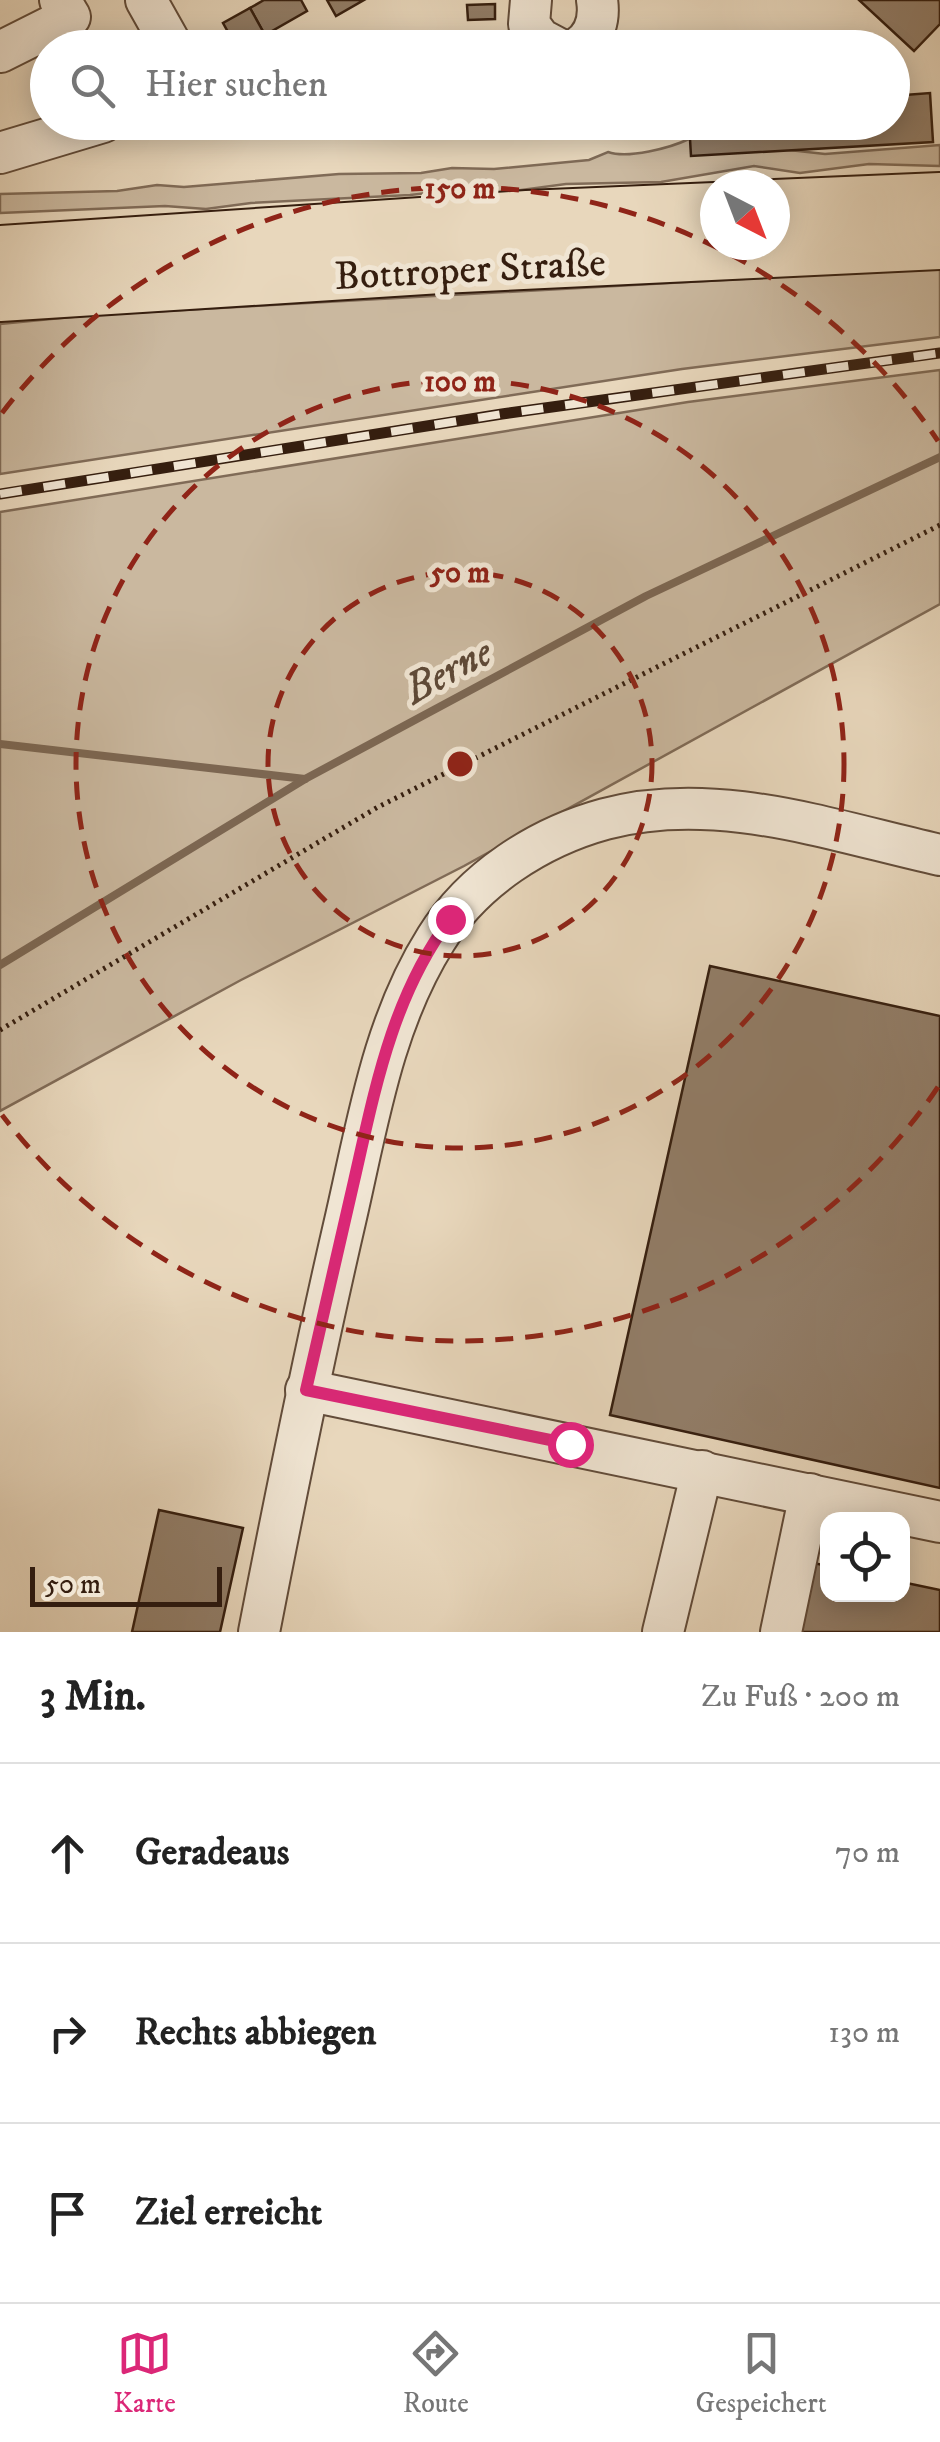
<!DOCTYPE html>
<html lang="de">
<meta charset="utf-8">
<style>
:root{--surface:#fff;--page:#f2f2f2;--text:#222;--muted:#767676;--line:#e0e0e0;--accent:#db2777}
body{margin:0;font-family:"IM FELL DW Pica",serif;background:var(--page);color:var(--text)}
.controls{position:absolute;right:30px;bottom:30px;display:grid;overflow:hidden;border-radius:20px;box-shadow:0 5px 25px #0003}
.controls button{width:90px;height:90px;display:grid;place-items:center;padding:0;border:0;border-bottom:2px solid var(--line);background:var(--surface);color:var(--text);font:50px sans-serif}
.compass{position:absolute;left:700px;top:170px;width:90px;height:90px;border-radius:50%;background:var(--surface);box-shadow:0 5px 25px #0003;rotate:138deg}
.scale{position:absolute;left:30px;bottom:25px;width:192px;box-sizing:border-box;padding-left:10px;border:5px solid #351e0f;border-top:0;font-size:28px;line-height:35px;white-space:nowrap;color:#351e0f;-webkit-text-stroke:8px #f0e5d3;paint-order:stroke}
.stop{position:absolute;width:30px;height:30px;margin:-22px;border:8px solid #db2777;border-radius:50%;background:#fff}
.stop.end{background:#db2777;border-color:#fff;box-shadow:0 2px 10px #0008}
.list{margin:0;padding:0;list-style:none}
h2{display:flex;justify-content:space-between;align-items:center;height:130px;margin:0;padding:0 40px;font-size:42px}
h2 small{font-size:32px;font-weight:400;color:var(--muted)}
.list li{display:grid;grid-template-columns:65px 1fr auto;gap:30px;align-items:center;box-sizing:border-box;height:180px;padding:0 40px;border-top:2px solid var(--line)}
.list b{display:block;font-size:38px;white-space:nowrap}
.list em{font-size:32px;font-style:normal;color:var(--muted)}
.icon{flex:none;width:55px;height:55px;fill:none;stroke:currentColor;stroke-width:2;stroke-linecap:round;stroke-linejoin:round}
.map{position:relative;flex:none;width:940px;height:1632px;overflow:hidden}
.search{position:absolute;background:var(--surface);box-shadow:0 5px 25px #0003;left:30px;right:30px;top:30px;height:110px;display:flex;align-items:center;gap:25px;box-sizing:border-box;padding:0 35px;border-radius:55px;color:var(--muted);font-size:38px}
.sheet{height:670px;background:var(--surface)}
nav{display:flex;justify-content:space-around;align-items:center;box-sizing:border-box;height:140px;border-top:2px solid var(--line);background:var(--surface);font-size:28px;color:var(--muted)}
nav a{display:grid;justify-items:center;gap:5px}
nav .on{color:var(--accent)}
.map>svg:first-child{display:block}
.green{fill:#cab89f;stroke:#806b57;stroke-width:2.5}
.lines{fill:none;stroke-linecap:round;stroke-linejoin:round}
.stream{stroke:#7c6753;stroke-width:8}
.building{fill:#927e69;stroke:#351e0f;stroke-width:2.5}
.minor-casing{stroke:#624c3a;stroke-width:44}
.major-casing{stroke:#351e0f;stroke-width:54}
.path{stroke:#351e0f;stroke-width:5;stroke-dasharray:2.5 5;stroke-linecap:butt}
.minor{stroke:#f0e5d3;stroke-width:40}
.major{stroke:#e8d7bc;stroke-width:50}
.rail-casing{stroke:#351e0f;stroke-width:11}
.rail{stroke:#f0e5d3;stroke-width:8;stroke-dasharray:22;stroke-linecap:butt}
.route{stroke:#db2777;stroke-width:12}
.ring{fill:none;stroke:#8f2418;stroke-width:5;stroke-dasharray:18 12}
.labels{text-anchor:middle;stroke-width:10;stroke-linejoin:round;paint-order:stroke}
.street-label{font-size:40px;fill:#351e0f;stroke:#f0e5d3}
.water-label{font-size:42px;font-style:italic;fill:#5e4937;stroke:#f0e5d3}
.centre{fill:#8f2418;stroke:#f0e5d3;stroke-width:5}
.ring-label{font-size:30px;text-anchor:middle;font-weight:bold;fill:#8f2418;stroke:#f0e5d3;stroke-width:10;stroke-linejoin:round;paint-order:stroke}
</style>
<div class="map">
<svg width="940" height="1632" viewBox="0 0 940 1632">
<rect width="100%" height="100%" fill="#e8d7bc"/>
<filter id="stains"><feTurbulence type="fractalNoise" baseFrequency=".002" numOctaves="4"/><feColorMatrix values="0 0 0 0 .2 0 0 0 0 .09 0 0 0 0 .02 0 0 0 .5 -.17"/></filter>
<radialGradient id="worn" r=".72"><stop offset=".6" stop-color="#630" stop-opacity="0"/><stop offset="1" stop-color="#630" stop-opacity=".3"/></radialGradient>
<g class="green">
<path d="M 689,139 L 825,154 L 940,145 L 940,166 L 869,164 L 800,173 L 754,166 L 661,182 L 566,184 L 469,197 L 454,190 L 410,195 L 251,203 L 206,209 L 165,206 L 0,213 L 0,194 L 117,191 L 157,185 L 184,187 L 339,174 L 421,173 L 452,168 L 494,169 L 589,160 L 608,152 C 628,159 670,148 689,139 Z"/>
<path d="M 940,268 L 940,337 L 682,369 L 0,474 L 0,324 L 92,315 Z"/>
<path d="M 940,370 L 940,604 L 464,866 L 241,980 L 0,1111 L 0,512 L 688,402 Z"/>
</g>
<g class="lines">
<g class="stream">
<path d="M 0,744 L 305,779"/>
<path d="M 0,965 L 305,779 L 646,596 L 940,457"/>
</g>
</g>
<g class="building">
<path d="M 264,0 L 301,0 L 307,11 L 265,35 L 250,8 Z"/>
<path d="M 327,0 L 364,0 L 336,16 Z"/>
<path d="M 859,0 L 940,0 L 940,24 L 914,51 Z"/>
<path d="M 495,4 L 495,19 L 468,20 L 467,5 Z"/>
<path d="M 250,8 L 265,35 L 272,48 L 237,48 L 223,23 Z"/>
<path d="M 930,93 L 933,142 L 691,156 L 689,122 L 892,122 L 892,96 Z"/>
<path d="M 710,966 L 940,1016 L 940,1488 L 610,1415 Z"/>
<path d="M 159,1510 L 243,1528 L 220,1632 L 132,1632 Z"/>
<path d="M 799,1560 L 828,1566 L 828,1594 L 902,1594 L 902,1582 L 940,1590 L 940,1632 L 783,1632 Z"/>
</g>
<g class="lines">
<g class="minor-casing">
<g id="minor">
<path d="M 146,0 L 173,48"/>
<path d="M 531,0 L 529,24 L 540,39 L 557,48"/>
<path d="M 578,48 C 595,37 600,19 597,0"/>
<path d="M 0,52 L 70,17 L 60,0"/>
<path d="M 0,153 L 103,122"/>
<path d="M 306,1390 L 940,1522"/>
<path d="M 259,1632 C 286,1493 314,1355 346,1217 C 368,1121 383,1023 436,939 C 473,879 539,837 605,819 C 716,789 832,831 940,855"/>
<path d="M 663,1632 L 702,1471"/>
<path d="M 781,1632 L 810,1494"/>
</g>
</g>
<g class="major-casing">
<g id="major">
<path d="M 775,205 L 940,198"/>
<path d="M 0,251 L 527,216 L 715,208"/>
<path d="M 0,296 L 440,268 L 940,244"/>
</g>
</g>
<path class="path" d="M 0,1030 L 378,807 L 940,525"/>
<use href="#minor" class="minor"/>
<use href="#major" class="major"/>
<g class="rail-casing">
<path id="rail" d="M 0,494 L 502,414 L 940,353"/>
</g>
<use href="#rail" class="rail"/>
</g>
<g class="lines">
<path class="route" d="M 450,919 C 392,997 375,1089 354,1181 C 338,1251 322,1320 306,1390 L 570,1444"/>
</g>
<g class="ring">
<circle cx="460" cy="764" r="192"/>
<circle cx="460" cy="764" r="384"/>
<path d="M938 1087A577 577 0 0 1 2 1115M2 413A577 577 0 0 1 938 441"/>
</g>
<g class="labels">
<g class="street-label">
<text transform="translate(470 268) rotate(-3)" y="14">Bottroper Straße</text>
</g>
<g class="water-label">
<text transform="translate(447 669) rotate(-28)" y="15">Berne</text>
</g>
</g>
<circle cx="460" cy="764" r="15" class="centre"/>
<g class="ring-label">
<text x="460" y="198">150 m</text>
<text x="460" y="391">100 m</text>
<text x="460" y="582">50 m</text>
</g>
<rect width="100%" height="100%" filter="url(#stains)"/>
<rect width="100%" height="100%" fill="url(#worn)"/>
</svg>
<div class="controls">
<button><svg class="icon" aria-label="locate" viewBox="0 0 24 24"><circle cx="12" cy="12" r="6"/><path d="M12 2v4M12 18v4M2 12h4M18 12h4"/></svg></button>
</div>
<svg class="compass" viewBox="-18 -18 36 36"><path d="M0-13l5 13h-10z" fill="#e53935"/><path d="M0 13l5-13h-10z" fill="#767676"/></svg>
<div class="scale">50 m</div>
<div class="stop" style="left:570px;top:1444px"></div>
<div class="stop end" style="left:450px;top:919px"></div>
<div class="search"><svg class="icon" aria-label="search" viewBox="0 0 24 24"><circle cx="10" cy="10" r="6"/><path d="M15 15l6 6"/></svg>Hier suchen</div>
</div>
<section class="sheet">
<h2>3 Min.<small>Zu Fuß · 200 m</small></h2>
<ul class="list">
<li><svg class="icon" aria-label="ahead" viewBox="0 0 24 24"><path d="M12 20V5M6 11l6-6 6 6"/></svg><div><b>Geradeaus</b></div><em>70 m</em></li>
<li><svg class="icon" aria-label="right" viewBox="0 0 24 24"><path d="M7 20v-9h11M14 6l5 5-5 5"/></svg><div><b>Rechts abbiegen</b></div><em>130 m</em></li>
<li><svg class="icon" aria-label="arrive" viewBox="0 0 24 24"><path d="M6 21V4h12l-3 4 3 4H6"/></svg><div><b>Ziel erreicht</b></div></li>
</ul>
</section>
<nav>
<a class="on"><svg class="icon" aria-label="map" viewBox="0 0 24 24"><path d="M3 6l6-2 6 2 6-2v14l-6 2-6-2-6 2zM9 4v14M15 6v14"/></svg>Karte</a>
<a><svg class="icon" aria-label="directions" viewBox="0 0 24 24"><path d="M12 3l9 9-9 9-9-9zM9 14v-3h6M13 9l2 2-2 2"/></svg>Route</a>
<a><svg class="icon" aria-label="saved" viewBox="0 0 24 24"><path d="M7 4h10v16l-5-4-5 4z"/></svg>Gespeichert</a>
</nav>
